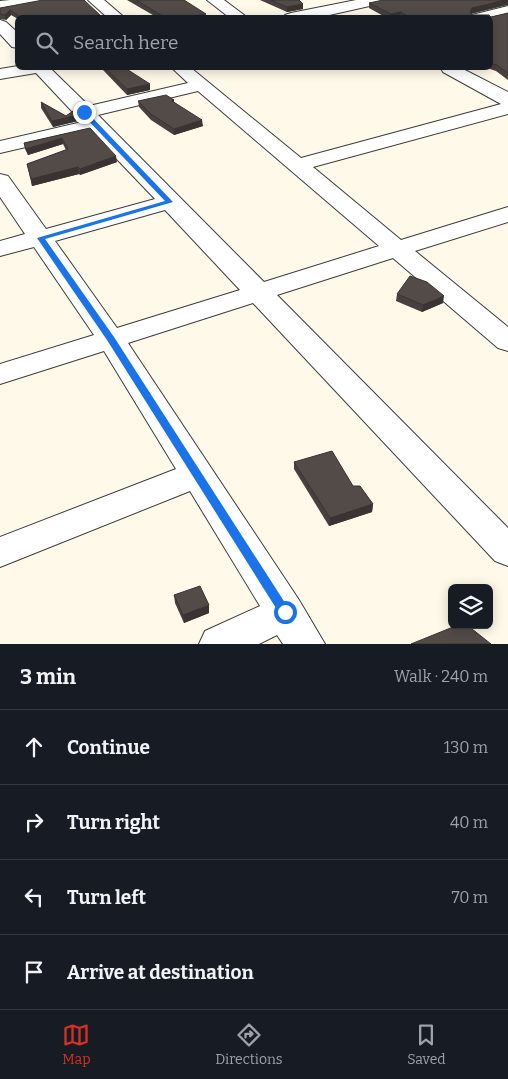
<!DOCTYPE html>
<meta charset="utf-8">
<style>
:root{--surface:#171b24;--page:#20242c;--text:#f1f3f6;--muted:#9ea1a6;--line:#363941;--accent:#d93025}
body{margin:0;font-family:Bitter,serif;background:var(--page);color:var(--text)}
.controls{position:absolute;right:15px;bottom:15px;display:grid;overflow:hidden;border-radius:8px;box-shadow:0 2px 12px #0003}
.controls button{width:45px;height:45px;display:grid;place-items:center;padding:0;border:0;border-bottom:1px solid var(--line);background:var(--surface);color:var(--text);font:25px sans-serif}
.stop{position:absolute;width:15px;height:15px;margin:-11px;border:4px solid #1a73e8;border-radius:50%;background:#fff}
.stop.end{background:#1a73e8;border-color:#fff;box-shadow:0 1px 5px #0008}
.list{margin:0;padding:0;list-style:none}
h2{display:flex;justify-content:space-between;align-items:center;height:65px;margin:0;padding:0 20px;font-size:21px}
h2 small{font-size:16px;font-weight:400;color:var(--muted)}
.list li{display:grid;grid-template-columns:32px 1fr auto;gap:15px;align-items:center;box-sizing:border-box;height:75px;padding:0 20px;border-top:1px solid var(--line)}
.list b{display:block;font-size:19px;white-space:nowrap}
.list em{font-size:16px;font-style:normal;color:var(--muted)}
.icon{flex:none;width:28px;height:28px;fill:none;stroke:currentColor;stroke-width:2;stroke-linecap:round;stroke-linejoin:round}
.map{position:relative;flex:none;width:508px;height:644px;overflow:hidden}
.search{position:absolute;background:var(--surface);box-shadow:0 2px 12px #0003;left:15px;right:15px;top:15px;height:55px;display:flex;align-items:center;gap:12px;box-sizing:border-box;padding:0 18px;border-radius:8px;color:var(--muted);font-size:19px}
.sheet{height:365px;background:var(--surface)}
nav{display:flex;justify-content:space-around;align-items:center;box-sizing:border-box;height:70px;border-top:1px solid var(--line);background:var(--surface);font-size:14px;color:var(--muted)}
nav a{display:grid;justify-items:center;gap:2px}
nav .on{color:var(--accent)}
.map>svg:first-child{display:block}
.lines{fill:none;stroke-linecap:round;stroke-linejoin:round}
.minor-casing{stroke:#3d3d3d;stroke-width:2}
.minor{fill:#fff;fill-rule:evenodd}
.wall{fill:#47403e}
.shaded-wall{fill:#393432}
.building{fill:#524b48;stroke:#393432}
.route{fill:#1a73e8}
</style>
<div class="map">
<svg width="508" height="644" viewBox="0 0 508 644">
<rect width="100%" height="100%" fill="#fef9e9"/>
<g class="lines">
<g class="minor-casing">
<g id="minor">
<path d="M 10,0 L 47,0 L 45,3 L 40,4 L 0,11 L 0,1 Z"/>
<path d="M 88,0 L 104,0 L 125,18 L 108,18 Z"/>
<path d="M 207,0 L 224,0 L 248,18 L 230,18 Z"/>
<path d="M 356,0 L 385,0 L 383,3 L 316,18 L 284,18 L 285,15 L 291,13 Z"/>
<path d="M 508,6 L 508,16 L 490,20 L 490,18 L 471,18 L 472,15 Z"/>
<path d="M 0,20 L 6,22 L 18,33 L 18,48 L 12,47 L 0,34 Z"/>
<path d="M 18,66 L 18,68 L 50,68 L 89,106 L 188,83 L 172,68 L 191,68 L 301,158 L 501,104 L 443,72 L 441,68 L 461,68 L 508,92 L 508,114 L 313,167 L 401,240 L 508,207 L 508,222 L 415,251 L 508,327 L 508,351 L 498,348 L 393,258 L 277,295 L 508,528 L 508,566 L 495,561 L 253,303 L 128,343 L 299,600 L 325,644 L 283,644 L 277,635 L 259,644 L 199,644 L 205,631 L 260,606 L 190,491 L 0,567 L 0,537 L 176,469 L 104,351 L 0,384 L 0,364 L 94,335 L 34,247 L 0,256 L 0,241 L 25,234 L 0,197 L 0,174 L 8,176 L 46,229 L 155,199 L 91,132 L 0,153 L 0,141 L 82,122 L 36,73 L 0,79 L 0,69 ZM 198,91 L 379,246 L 264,282 L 98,115 ZM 165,210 L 240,290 L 117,328 L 55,241 Z"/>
</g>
</g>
<use href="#minor" class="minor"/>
</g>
<g class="wall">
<path d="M 127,0 L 184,0 L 206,18 L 158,18 Z"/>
<path d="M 260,0 L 299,0 L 303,4 L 303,9 L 287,12 Z"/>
<path d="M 508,0 L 508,5 L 471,14 L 472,15 L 491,17 L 508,13 L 508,80 L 496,71 L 487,68 L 490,68 L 490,18 L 401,18 L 400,17 L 387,18 L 369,8 L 369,3 Z"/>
<path d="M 0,8 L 101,18 L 18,18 L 18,19 L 11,15 L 6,20 L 0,19 Z"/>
<path d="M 103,68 L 125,68 L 150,90 L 127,95 L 103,70 Z"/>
<path d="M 174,100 L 174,102 L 203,126 L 174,135 L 151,120 L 139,107 L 138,101 Z"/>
<path d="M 41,102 L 66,116 L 78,115 L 78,121 L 53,127 L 41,108 Z"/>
<path d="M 90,128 L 117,162 L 80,175 L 79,174 L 32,186 L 27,164 L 66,150 L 63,144 L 28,155 L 25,149 L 24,143 Z"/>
<path d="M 397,294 L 443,303 L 422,312 L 396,301 Z"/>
<path d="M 294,462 L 353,486 L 373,504 L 372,512 L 329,526 L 294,469 Z"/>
<path d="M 174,595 L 209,613 L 184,623 L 175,603 Z"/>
</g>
<g class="shaded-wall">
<path d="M 505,0 L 508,0 L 508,4 L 472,13 L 469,17 L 470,12 L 472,8 Z"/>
<path d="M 303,4 L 303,9 L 287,12 L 287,7 Z"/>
<path d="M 10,10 L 11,15 L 6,20 L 5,15 Z"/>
<path d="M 401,12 L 400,17 L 390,18 L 391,14 Z"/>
<path d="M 206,14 L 206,18 L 184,18 Z"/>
<path d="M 100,15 L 101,18 L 86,18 Z"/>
<path d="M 150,84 L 150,90 L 127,95 L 127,89 Z"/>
<path d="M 78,115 L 78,121 L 53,127 L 52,121 Z"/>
<path d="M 202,120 L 203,126 L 174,135 L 174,129 Z"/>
<path d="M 62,138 L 63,144 L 28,155 L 26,149 Z"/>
<path d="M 116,156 L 117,162 L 80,175 L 80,169 Z"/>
<path d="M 78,167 L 79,174 L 32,186 L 31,179 Z"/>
<path d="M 444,296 L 443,303 L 422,312 L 423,305 Z"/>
<path d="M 373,504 L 372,512 L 329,526 L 330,518 Z"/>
<path d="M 209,605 L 209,613 L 184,623 L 183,615 Z"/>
</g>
<g class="building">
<path d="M 43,0 L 84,0 L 100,15 L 86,18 L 22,18 L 10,10 L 5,15 L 0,14 L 0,8 Z"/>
<path d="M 136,0 L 184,0 L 206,14 L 184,18 L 166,18 Z"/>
<path d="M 271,0 L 299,0 L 303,4 L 287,7 Z"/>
<path d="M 383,0 L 505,0 L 472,8 L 470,12 L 472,15 L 489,15 L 491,17 L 508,13 L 508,73 L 497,65 L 490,63 L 490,18 L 410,18 L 401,12 L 391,14 L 369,3 Z"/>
<path d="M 105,68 L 125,68 L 150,84 L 127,89 Z"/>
<path d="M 166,95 L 174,100 L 172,101 L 202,120 L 174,129 L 151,114 L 138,101 Z"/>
<path d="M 41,102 L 66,116 L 73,111 L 78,115 L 52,121 Z"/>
<path d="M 90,128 L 116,156 L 80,169 L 78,167 L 31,179 L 27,164 L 68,149 L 62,138 L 26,149 L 24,143 Z"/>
<path d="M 410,276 L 427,282 L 444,296 L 423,305 L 397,294 Z"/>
<path d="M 332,451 L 353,486 L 360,486 L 373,504 L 330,518 L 294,462 Z"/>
<path d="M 200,586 L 209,605 L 183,615 L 174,595 Z"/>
<path d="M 458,625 L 467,625 L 491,644 L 411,644 Z"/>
</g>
<path class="route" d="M 82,111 L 86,111 L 173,202 L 45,239 L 114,337 L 289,609 L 290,612 L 289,616 L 281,616 L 107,340 L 37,238 L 165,201 L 82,114 Z"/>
</svg>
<div class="controls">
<button><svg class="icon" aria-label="layers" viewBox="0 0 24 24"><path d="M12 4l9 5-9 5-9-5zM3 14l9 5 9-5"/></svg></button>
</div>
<div class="stop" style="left:285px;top:612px"></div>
<div class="stop end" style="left:84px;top:112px"></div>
<div class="search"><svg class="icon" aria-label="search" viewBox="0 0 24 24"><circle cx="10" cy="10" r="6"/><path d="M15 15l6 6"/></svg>Search here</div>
</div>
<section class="sheet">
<h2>3 min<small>Walk · 240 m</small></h2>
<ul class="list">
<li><svg class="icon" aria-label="ahead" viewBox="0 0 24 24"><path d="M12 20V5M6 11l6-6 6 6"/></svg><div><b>Continue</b></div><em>130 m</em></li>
<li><svg class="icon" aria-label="right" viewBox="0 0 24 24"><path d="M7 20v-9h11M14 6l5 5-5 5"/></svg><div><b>Turn right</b></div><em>40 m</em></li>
<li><svg class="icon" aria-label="left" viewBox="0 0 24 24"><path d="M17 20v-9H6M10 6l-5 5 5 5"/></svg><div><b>Turn left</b></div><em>70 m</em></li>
<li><svg class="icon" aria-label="arrive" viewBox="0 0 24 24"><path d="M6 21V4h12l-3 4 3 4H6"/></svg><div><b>Arrive at destination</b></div></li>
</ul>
</section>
<nav>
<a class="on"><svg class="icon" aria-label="map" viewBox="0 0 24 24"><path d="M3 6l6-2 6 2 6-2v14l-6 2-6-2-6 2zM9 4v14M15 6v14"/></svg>Map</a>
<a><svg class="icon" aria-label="directions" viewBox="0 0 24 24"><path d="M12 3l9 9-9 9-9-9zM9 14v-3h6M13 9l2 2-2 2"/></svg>Directions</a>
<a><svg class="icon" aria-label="saved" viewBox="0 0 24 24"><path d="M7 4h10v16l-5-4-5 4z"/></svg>Saved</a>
</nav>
